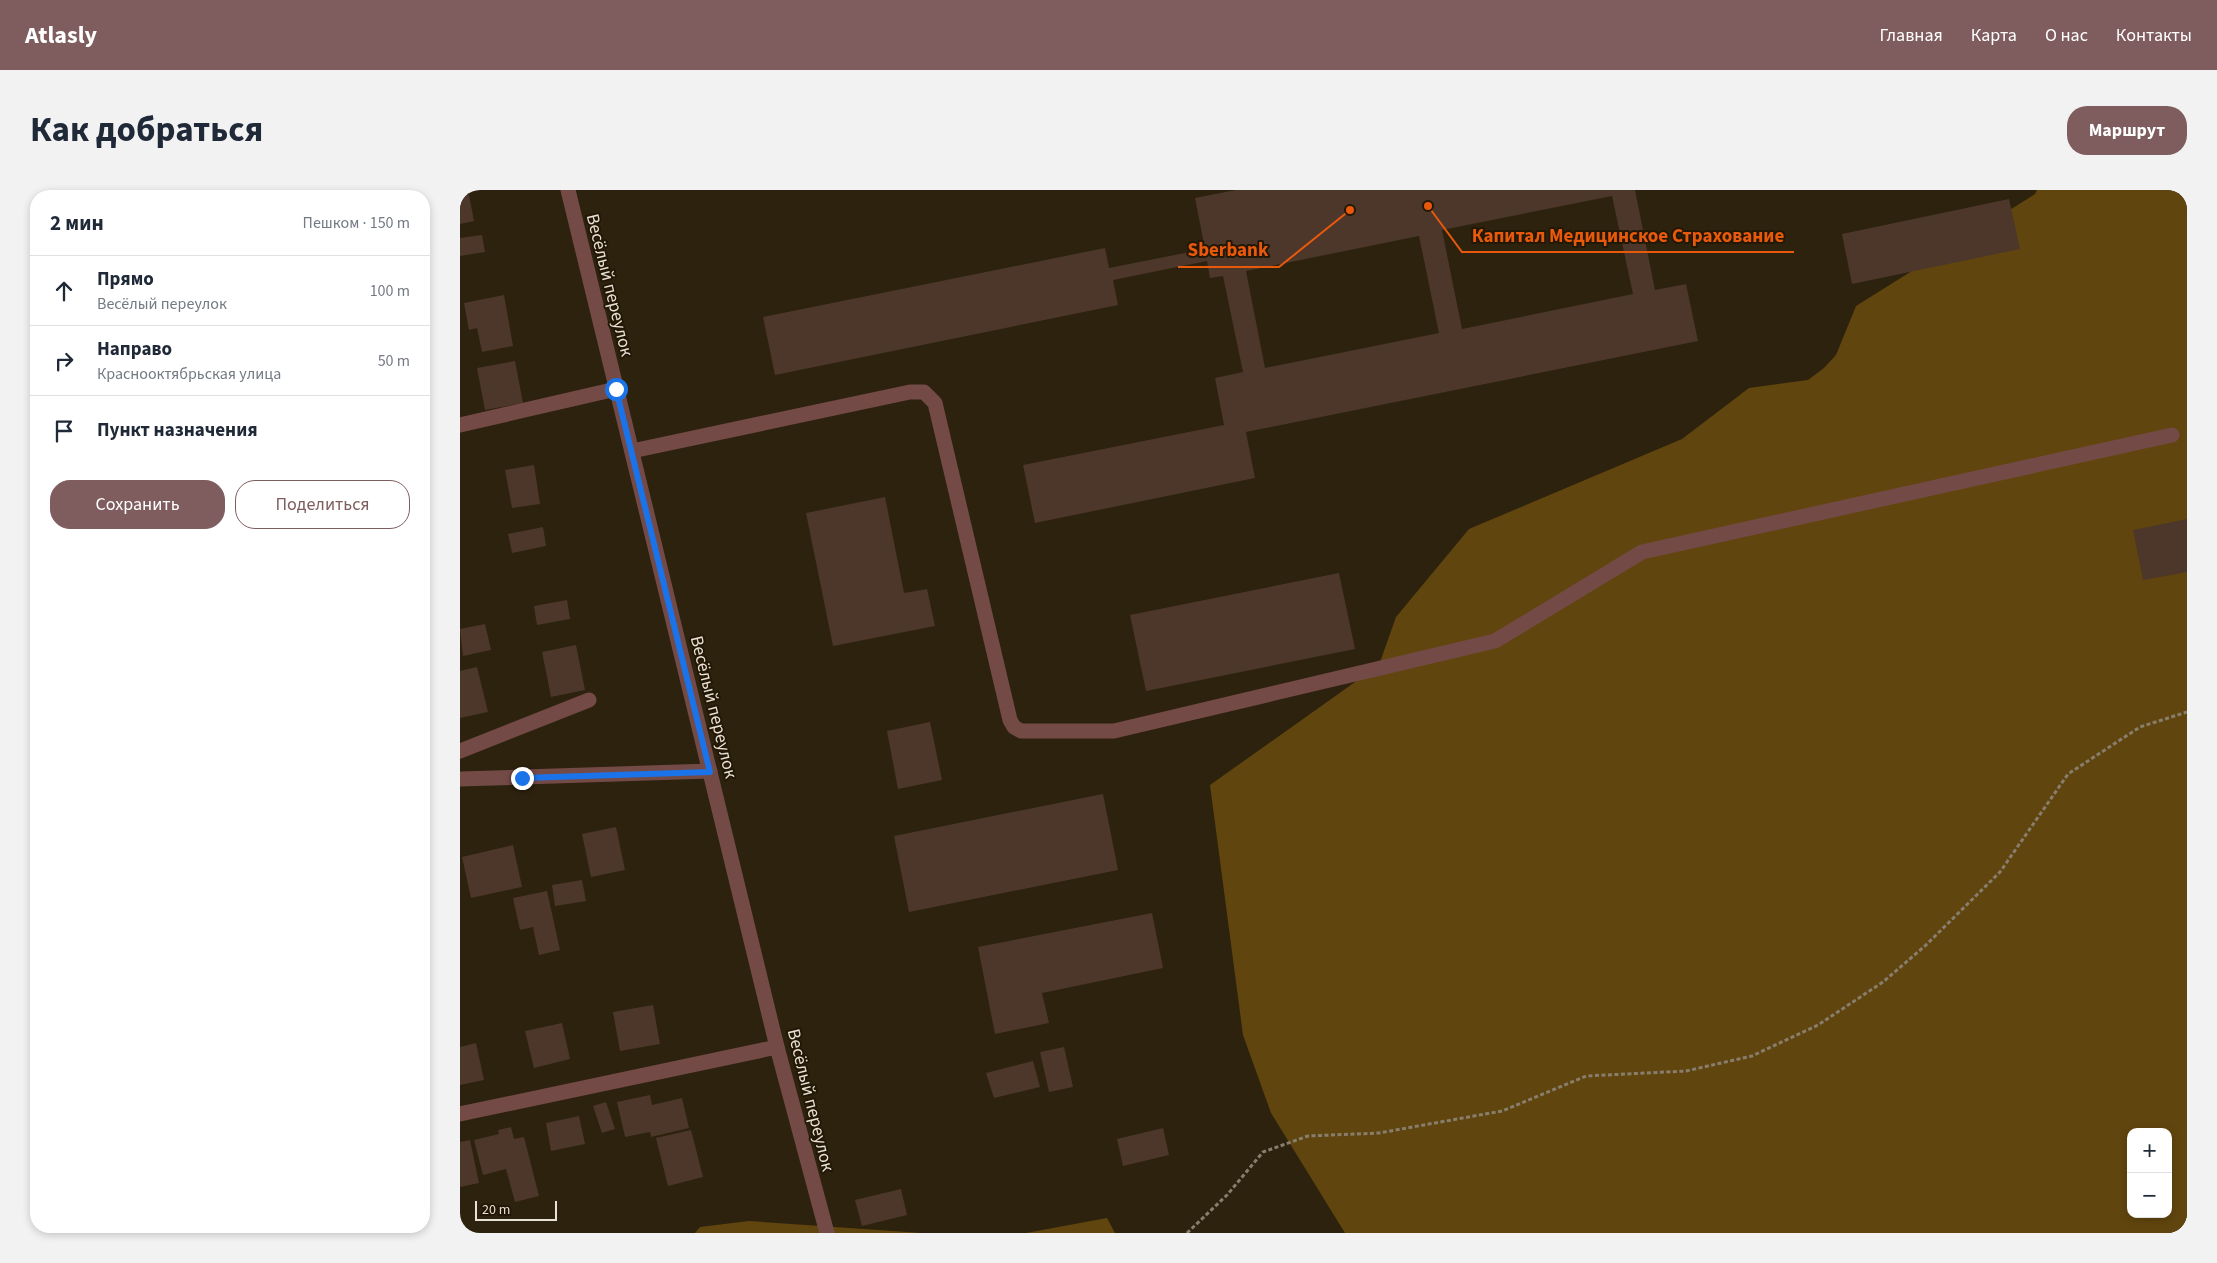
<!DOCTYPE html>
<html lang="ru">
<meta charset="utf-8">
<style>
:root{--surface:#fff;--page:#f2f2f3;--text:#1f2937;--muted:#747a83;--line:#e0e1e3;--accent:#7f5d5e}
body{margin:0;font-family:"Source Sans 3",sans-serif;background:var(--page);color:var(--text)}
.controls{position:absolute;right:15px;bottom:15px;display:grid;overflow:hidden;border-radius:10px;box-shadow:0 2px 8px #0003}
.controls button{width:45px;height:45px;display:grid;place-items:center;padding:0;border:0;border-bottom:1px solid var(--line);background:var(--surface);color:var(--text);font:25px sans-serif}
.scale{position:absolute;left:15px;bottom:12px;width:82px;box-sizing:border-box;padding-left:5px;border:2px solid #e9e1d5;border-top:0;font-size:14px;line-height:18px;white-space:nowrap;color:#e9e1d5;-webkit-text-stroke:4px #231805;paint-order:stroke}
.stop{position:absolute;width:15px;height:15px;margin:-11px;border:4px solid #1a73e8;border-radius:50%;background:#fff}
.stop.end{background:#1a73e8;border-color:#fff;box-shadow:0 1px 5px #0008}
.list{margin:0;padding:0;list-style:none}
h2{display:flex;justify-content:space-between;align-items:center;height:65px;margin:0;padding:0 20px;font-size:21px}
h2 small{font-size:16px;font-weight:400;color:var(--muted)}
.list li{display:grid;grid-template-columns:32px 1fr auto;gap:15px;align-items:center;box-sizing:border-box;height:70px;padding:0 20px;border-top:1px solid var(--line)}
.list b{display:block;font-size:19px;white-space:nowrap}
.list p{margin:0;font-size:16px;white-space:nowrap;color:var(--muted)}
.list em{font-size:16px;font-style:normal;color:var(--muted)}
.actions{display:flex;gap:10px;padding:15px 20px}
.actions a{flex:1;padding:11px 0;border:1px solid var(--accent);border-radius:20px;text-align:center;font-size:18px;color:var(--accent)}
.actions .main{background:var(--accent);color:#fff}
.icon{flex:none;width:28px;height:28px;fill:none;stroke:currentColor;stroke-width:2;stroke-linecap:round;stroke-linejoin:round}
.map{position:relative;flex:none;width:1727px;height:1043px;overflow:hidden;border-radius:20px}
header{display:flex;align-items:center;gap:30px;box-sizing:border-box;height:70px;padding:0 25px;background:var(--accent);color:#fff}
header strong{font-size:24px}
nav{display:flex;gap:28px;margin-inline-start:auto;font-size:18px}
.intro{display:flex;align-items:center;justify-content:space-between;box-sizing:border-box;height:120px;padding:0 30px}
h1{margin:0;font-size:35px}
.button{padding:12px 22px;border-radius:20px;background:var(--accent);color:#fff;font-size:18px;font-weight:700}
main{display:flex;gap:30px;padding:0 30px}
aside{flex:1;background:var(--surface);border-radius:20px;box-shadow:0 2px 8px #0003}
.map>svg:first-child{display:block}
.forest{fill:#61450e;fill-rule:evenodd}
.building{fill:#4c372a;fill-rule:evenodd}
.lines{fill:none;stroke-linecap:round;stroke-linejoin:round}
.path{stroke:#887e6e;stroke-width:3;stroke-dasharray:4 2.5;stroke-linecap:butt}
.service{stroke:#744a47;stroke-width:15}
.minor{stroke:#744a47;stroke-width:15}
.route{stroke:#1a73e8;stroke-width:6}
.labels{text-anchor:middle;stroke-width:4;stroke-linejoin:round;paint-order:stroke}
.street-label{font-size:18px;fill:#e9e1d5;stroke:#231805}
.leader{fill:none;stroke:#e8590c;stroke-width:2}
.callout-dot{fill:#e8590c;stroke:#231805;stroke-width:2}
.callout-label{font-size:19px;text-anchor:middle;font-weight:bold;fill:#e8590c;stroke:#231805;stroke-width:4;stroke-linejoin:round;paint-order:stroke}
</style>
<header>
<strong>Atlasly</strong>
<nav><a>Главная</a><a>Карта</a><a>О нас</a><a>Контакты</a></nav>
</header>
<div class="intro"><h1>Как добраться</h1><a class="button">Маршрут</a></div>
<main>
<aside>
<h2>2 мин<small>Пешком · 150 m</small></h2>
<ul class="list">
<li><svg class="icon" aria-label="ahead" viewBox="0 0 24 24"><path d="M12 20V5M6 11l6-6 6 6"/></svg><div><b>Прямо</b><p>Весёлый переулок</p></div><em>100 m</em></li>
<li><svg class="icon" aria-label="right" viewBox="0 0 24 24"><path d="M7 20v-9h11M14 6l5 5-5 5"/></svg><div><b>Направо</b><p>Краснооктябрьская улица</p></div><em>50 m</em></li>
<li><svg class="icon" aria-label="arrive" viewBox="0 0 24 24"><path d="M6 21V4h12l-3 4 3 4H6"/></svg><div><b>Пункт назначения</b></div></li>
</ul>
<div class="actions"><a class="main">Сохранить</a><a>Поделиться</a></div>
</aside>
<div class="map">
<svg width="1727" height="1043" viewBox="0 0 1727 1043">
<rect width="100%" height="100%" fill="#2d220e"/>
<g class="forest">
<path d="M 1577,0 L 1727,0 L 1727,1043 L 885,1043 L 811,923 L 783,845 L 750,595 L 919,475 L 936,427 L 1009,339 L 1222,249 L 1289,198 L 1348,190 L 1364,178 L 1376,165 L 1396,116 L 1575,4 ZM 1671,942 L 1708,942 L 1708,1024 L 1671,1024 Z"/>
<path d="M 647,1028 L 655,1043 L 566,1043 Z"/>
<path d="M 289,1031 L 462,1043 L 235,1043 L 240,1037 Z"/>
</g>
<g class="building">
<path d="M 0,0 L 8,0 L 14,31 L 0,34 Z"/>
<path d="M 776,0 L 1175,0 L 1195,100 L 1226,94 L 1238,151 L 786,242 L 795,288 L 575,333 L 563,275 L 764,235 L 755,188 L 783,182 L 763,86 L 750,88 L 747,71 L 653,90 L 658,115 L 315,185 L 303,127 L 645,58 L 649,78 L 745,59 L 735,8 ZM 1152,6 L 1173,104 L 1002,139 L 982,40 ZM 959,46 L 979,143 L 805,178 L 786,81 Z"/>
<path d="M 1549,9 L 1560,59 L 1392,94 L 1382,44 Z"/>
<path d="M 22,45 L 25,62 L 0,66 L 0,48 Z"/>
<path d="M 44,105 L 53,156 L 22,162 L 17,138 L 9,140 L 4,113 Z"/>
<path d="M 55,171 L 63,213 L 25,220 L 17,178 Z"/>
<path d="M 74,275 L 80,314 L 52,318 L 45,280 Z"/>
<path d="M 425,307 L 444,403 L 467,399 L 475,436 L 373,456 L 346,323 Z"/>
<path d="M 1727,329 L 1727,382 L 1683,390 L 1673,340 Z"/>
<path d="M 83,337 L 86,356 L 52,363 L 48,344 Z"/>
<path d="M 879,383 L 895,459 L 686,501 L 670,425 Z"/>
<path d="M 107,410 L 110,429 L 77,435 L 74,416 Z"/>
<path d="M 25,434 L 31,460 L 3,466 L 0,439 Z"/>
<path d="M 116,455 L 125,500 L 91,507 L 82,462 Z"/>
<path d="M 17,477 L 28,522 L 0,528 L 0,481 Z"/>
<path d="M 470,532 L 482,590 L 438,599 L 427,541 Z"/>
<path d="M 643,604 L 658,680 L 449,722 L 434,646 Z"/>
<path d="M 156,637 L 165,680 L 131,687 L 122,644 Z"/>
<path d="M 53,655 L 62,697 L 11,708 L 2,667 Z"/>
<path d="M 122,690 L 126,711 L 95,716 L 92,695 Z"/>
<path d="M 87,701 L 100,760 L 79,765 L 73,737 L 60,740 L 53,708 Z"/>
<path d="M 692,723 L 703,778 L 582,803 L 589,833 L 535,844 L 518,757 Z"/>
<path d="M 193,815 L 200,854 L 160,861 L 153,822 Z"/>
<path d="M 102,833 L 110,869 L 74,878 L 65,841 Z"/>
<path d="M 16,853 L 24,890 L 0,895 L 0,857 Z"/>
<path d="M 604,857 L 613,897 L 589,902 L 580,862 Z"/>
<path d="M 573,871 L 580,897 L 534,908 L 526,883 Z"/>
<path d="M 190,905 L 192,915 L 222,908 L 229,938 L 191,947 L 190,942 L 165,947 L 157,912 Z"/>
<path d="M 146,912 L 155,939 L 142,943 L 133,916 Z"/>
<path d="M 119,926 L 125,954 L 91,961 L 86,933 Z"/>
<path d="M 51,937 L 54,949 L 64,947 L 79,1006 L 55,1012 L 46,979 L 23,985 L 14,950 L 39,944 L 38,940 Z"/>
<path d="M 703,938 L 709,965 L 663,976 L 657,949 Z"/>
<path d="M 231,940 L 243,987 L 208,996 L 196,948 Z"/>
<path d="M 10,950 L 19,993 L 0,997 L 0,952 Z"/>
<path d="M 441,999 L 447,1025 L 402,1036 L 395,1010 Z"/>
</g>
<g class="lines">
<path class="path" d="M 727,1043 L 767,1005 L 803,962 L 848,946 L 919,943 L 1042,921 L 1126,886 L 1226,881 L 1292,866 L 1358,835 L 1423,792 L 1466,755 L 1540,682 L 1608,584 L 1680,537 L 1727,522"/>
<g class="service">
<path d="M 0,235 L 156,199"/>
<path d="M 172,261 L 450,202 L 464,202 L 475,213 L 550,530 L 554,537 L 561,541 L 654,541 L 1035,451 L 1182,362 L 1712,245"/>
<path d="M 0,561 L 129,510"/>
<path d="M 0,924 L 317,857"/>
</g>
<g class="minor">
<path d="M 108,0 L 317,857 L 367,1043"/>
<path d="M 0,589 L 250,581"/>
</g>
</g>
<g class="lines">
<path class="route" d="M 62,588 L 250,582 L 156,199"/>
</g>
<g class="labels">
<g class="street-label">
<text transform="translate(150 95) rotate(76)" y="6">Весёлый переулок</text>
<text transform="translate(254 517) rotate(76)" y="6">Весёлый переулок</text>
<text transform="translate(351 910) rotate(76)" y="6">Весёлый переулок</text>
</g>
</g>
<path class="leader" d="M968 16L1002 62H1334M890 20L819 77H718"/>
<g class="callout-dot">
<circle cx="968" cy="16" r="5"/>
<circle cx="890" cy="20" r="5"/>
</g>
<g class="callout-label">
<text x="1168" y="52">Капитал Медицинское Страхование</text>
<text x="768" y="66">Sberbank</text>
</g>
</svg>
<div class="controls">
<button>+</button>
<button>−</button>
</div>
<div class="scale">20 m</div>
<div class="stop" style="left:156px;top:199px"></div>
<div class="stop end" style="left:62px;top:588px"></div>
</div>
</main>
